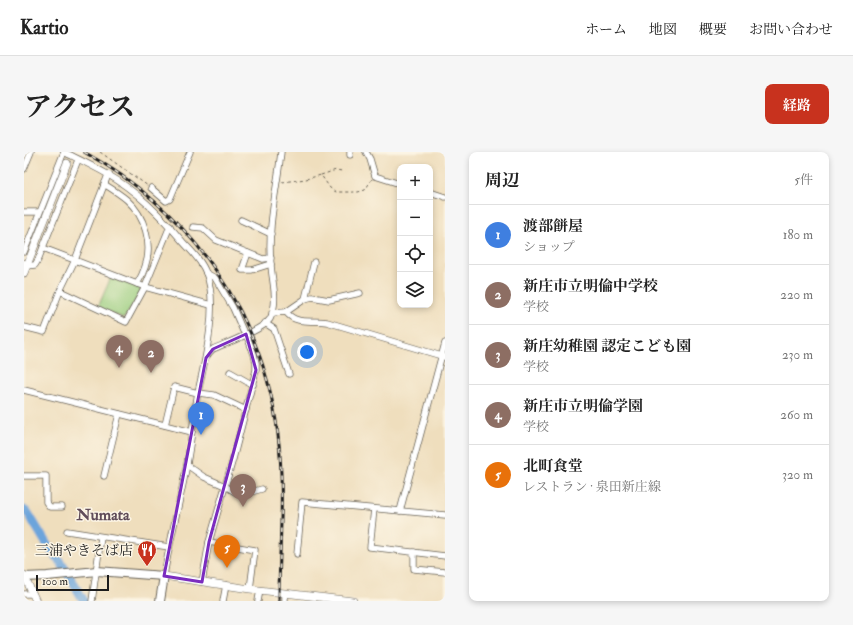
<!DOCTYPE html>
<html lang="ja">
<meta charset="utf-8">
<style>
:root{--surface:#fff;--page:#f6f6f6;--text:#222;--muted:#767676;--line:#e0e0e0;--accent:#c8321e}
body{margin:0;font-family:"IM FELL Double Pica","Noto Serif JP",serif;background:var(--page);color:var(--text)}
.controls{position:absolute;right:12px;top:12px;display:grid;overflow:hidden;border-radius:8px;box-shadow:0 2px 6px #0003}
.controls button{width:36px;height:36px;display:grid;place-items:center;padding:0;border:0;border-bottom:1px solid var(--line);background:var(--surface);color:var(--text);font:20px sans-serif}
.scale{position:absolute;left:12px;bottom:10px;width:73px;box-sizing:border-box;padding-left:4px;border:2px solid #1c1c1c;border-top:0;font-size:11px;line-height:14px;white-space:nowrap;color:#1c1c1c;-webkit-text-stroke:3px #fcf5e5;paint-order:stroke}
.you{position:absolute;left:283px;top:200px;width:14px;height:14px;margin:-10px;border:3px solid #fff;border-radius:50%;background:#1a73e8;box-shadow:0 0 0 6px #1a73e833}
.badge{display:grid;place-items:center;width:26px;height:26px;border-radius:50%;background:var(--accent);color:#fff;font-size:13px;font-weight:700}
.pin{position:absolute;translate:-50% -33px;filter:drop-shadow(0 1px 2px #0008)}
.pin::after{content:'';position:absolute;top:21px;width:14px;height:12px;background:inherit;clip-path:polygon(0 0,100% 0,50% 100%)}
.list{margin:0;padding:0;list-style:none}
h2{display:flex;justify-content:space-between;align-items:center;height:52px;margin:0;padding:0 16px;font-size:17px}
h2 small{font-size:13px;font-weight:400;color:var(--muted)}
.list li{display:grid;grid-template-columns:26px 1fr auto;gap:12px;align-items:center;box-sizing:border-box;height:60px;padding:0 16px;border-top:1px solid var(--line)}
.list b{display:block;font-size:15px;white-space:nowrap}
.list p{margin:0;font-size:13px;white-space:nowrap;color:var(--muted)}
.list em{font-size:13px;font-style:normal;color:var(--muted)}
.icon{flex:none;width:22px;height:22px;fill:none;stroke:currentColor;stroke-width:2;stroke-linecap:round;stroke-linejoin:round}
.map{position:relative;flex:none;width:421px;height:449px;overflow:hidden;border-radius:8px}
header{display:flex;align-items:center;gap:24px;box-sizing:border-box;height:56px;padding:0 20px;background:var(--surface);border-bottom:1px solid var(--line)}
header strong{font-size:19px}
nav{display:flex;gap:22px;margin-inline-start:auto;font-size:14px}
.intro{display:flex;align-items:center;justify-content:space-between;box-sizing:border-box;height:96px;padding:0 24px}
h1{margin:0;font-size:28px}
.button{padding:10px 18px;border-radius:8px;background:var(--accent);color:#fff;font-size:14px;font-weight:700}
main{display:flex;gap:24px;padding:0 24px}
aside{flex:1;background:var(--surface);border-radius:8px;box-shadow:0 2px 6px #0003}
.map>svg:first-child{display:block}
.green{fill:#9acd7e;stroke:#5b744d}
.lines{fill:none;stroke-linecap:round;stroke-linejoin:round}
.river{stroke:#6ca4db;stroke-width:9}
.minor-casing{stroke:#666054;stroke-width:7}
.major-casing{stroke:#666054;stroke-width:8}
.highway-casing{stroke:#666054;stroke-width:10}
.path{stroke:#666054;stroke-width:1;stroke-dasharray:3 3;stroke-linecap:butt}
.minor{stroke:#fff;stroke-width:5.5}
.major{stroke:#fff;stroke-width:7}
.highway{stroke:#fff;stroke-width:8}
.rail-casing{stroke:#1c1c1c;stroke-width:3}
.rail{stroke:#fcf5e5;stroke-width:1.5;stroke-dasharray:4.5;stroke-linecap:butt}
.marked{fill:none;stroke:#7b2cbf;stroke-width:3;stroke-linejoin:round}
.labels{text-anchor:middle;stroke-width:3;stroke-linejoin:round;paint-order:stroke}
.poi-label{font-size:14px;fill:#1c1c1c;stroke:#fcf5e5;text-anchor:end}
.quarter-label{font-size:16px;font-weight:bold;fill:#604c59;stroke:#fcf5e5}
</style>
<header>
<strong>Kartio</strong>
<nav><a>ホーム</a><a>地図</a><a>概要</a><a>お問い合わせ</a></nav>
</header>
<div class="intro"><h1>アクセス</h1><a class="button">経路</a></div>
<main>
<div class="map">
<svg width="421" height="449" viewBox="0 0 421 449">
<rect width="100%" height="100%" fill="#fcf5e5"/>
<filter id="ink" filterUnits="userSpaceOnUse"><feTurbulence type="fractalNoise" baseFrequency=".025" numOctaves="2"/><feDisplacementMap in="SourceGraphic" scale="8" xChannelSelector="R" yChannelSelector="G"/><feConvolveMatrix kernelMatrix="1 2 1 2 8 2 1 2 1" color-interpolation-filters="sRGB"/></filter>
<filter id="wash" filterUnits="userSpaceOnUse"><feTurbulence type="fractalNoise" baseFrequency=".012" numOctaves="4" result="noise"/><feDisplacementMap in="SourceGraphic" scale="16" xChannelSelector="R" yChannelSelector="G"/><feGaussianBlur stdDeviation="0.9" result="paint"/><feColorMatrix in="noise" values="0 0 0 0 0 0 0 0 0 0 0 0 0 0 0 0 0 1.4 0 .05"/><feComposite in="paint" operator="in"/></filter>
<g filter="url(#wash)">
<rect width="100%" height="100%" fill="#efdebd"/>
<path class="green" d="M 87,125 L 115,135 L 117,139 L 102,164 L 99,166 L 74,155 Z"/>
<g class="lines">
<path class="river" d="M 0,358 L 4,361 L 25,396 L 38,412 L 60,449"/>
</g>
</g>
<g filter="url(#ink)">
<g class="lines">
<g class="minor-casing">
<g id="minor">
<path d="M 40,0 C 54,7 69,14 83,22 C 113,39 137,64 159,90 C 167,99 178,109 182,121 C 195,151 181,209 174,240 C 170,264 167,288 163,312 C 156,350 146,386 140,424"/>
<path d="M 342,0 L 346,7 L 351,24 L 376,32"/>
<path d="M 326,3 L 326,0"/>
<path d="M 0,17 L 7,0"/>
<path d="M 80,32 C 88,37 96,42 103,48 C 121,64 129,92 121,115 C 119,121 116,127 113,132"/>
<path d="M 127,36 L 142,49 L 146,47 L 166,0"/>
<path d="M 406,40 L 421,45"/>
<path d="M 0,60 L 15,60"/>
<path d="M 217,68 L 247,82"/>
<path d="M 169,75 L 179,76 L 192,88 L 239,107 L 247,106"/>
<path d="M 19,96 L 121,135 L 187,153"/>
<path d="M 0,100 L 40,0"/>
<path d="M 224,101 L 218,118 L 228,118 L 247,112"/>
<path d="M 0,111 L 2,114 L 11,113 L 14,108 L 54,8"/>
<path d="M 36,139 L 102,170 L 121,135 L 146,74"/>
<path d="M 281,147 L 288,145 L 305,148 L 336,141"/>
<path d="M 262,160 L 281,147 L 290,110"/>
<path d="M 248,161 L 262,160 C 273,174 289,167 303,170 L 421,205"/>
<path d="M 241,171 L 250,177 L 265,222"/>
<path d="M 0,175 L 20,180 L 36,139 L 51,108 L 84,23"/>
<path d="M 183,204 L 185,201 L 189,197 C 202,191 239,178 246,167 C 255,150 248,130 247,113 C 243,75 253,37 257,0"/>
<path d="M 206,220 L 229,233"/>
<path d="M 0,238 L 168,280"/>
<path d="M 141,273 L 150,235 L 174,241 L 190,243 L 222,258"/>
<path d="M 163,313 L 180,325 L 201,334 L 211,340 L 220,342 L 238,337"/>
<path d="M 0,324 L 22,324 L 22,350 L 26,355 L 38,355"/>
<path d="M 80,324 L 95,262"/>
<path d="M 350,357 L 346,395 L 421,404"/>
<path d="M 376,359 L 421,191"/>
<path d="M 43,379 L 145,395"/>
<path d="M 185,390 L 231,398 L 226,437"/>
<path d="M 390,400 L 390,417 L 421,420"/>
<path d="M 273,402 L 278,350 L 421,363"/>
<path d="M 178,430 L 185,390 L 209,307 L 232,218 L 232,211 L 230,202 L 222,182 L 219,179 L 209,156 L 191,126 L 182,121"/>
<path d="M 0,442 L 9,442"/>
<path d="M 68,449 L 77,385"/>
<path d="M 199,449 L 202,433"/>
<path d="M 234,449 L 236,438"/>
<path d="M 261,449 L 261,441"/>
</g>
</g>
<g class="major-casing">
<g id="major">
<path d="M 0,121 L 43,11"/>
<path d="M 0,423 L 12,449"/>
<path d="M 140,424 L 226,437 L 329,449"/>
</g>
</g>
<g class="highway-casing">
<path id="highway" d="M 0,425 L 23,424 L 73,419 L 140,424 L 136,449"/>
</g>
<g class="path">
<path d="M 76,0 L 124,34"/>
<path d="M 297,23 L 312,18 L 318,19"/>
<path d="M 258,30 L 282,27 L 297,23 L 306,36 L 312,40 L 334,40 L 341,38 L 348,27"/>
</g>
<use href="#minor" class="minor"/>
<use href="#major" class="major"/>
<use href="#highway" class="highway"/>
<g class="rail-casing">
<path id="rail" d="M 60,0 C 167,59 239,161 254,283 C 261,338 255,394 255,449"/>
</g>
<use href="#rail" class="rail"/>
</g>
</g>
<path class="marked" d="M 222,182 L 232,218 L 185,390 L 178,430 L 140,424 L 182,206 L 189,197 Z"/>
<defs>
<g id="restaurant-pin" transform="scale(1)"><path d="M0 17L-7.5 6A9.5 9.5 0 1 1 7.5 6Z" fill="#c8321e" stroke="#fcf5e5"/><path d="M-5-6h1v4h1v-4h1v4h1v-4h1v5L-1.5 .5V6h-2V.5L-5-1ZM5-6V6H3V1.5H1.5Q1.5-4 5-6Z" fill="#fff"/></g>
</defs>
<g fill-rule="evenodd">
<use href="#restaurant-pin" x="123" y="398"/>
</g>
<g class="labels">
<g class="poi-label">
<text x="109" y="403">三浦やきそば店</text>
</g>
<g class="quarter-label">
<text x="79" y="368">Numata</text>
</g>
</g>
</svg>
<div class="controls">
<button>+</button>
<button>−</button>
<button><svg class="icon" aria-label="locate" viewBox="0 0 24 24"><circle cx="12" cy="12" r="6"/><path d="M12 2v4M12 18v4M2 12h4M18 12h4"/></svg></button>
<button><svg class="icon" aria-label="layers" viewBox="0 0 24 24"><path d="M12 4l9 5-9 5-9-5zM3 14l9 5 9-5"/></svg></button>
</div>
<div class="scale">100 m</div>
<div class="you"></div>
<div class="pin badge" style="left:177px;top:283px;background:#3f7fe0">1</div>
<div class="pin badge" style="left:127px;top:221px;background:#8d6e63">2</div>
<div class="pin badge" style="left:219px;top:355px;background:#8d6e63">3</div>
<div class="pin badge" style="left:95px;top:216px;background:#8d6e63">4</div>
<div class="pin badge" style="left:203px;top:416px;background:#e8710a">5</div>
</div>
<aside>
<h2>周辺<small>5件</small></h2>
<ul class="list">
<li><span class="badge" style="background:#3f7fe0">1</span><div><b>渡部餅屋</b><p>ショップ</p></div><em>180 m</em></li>
<li><span class="badge" style="background:#8d6e63">2</span><div><b>新庄市立明倫中学校</b><p>学校</p></div><em>220 m</em></li>
<li><span class="badge" style="background:#8d6e63">3</span><div><b>新庄幼稚園 認定こども園</b><p>学校</p></div><em>230 m</em></li>
<li><span class="badge" style="background:#8d6e63">4</span><div><b>新庄市立明倫学園</b><p>学校</p></div><em>260 m</em></li>
<li><span class="badge" style="background:#e8710a">5</span><div><b>北町食堂</b><p>レストラン · 泉田新庄線</p></div><em>320 m</em></li>
</ul>
</aside>
</main>
